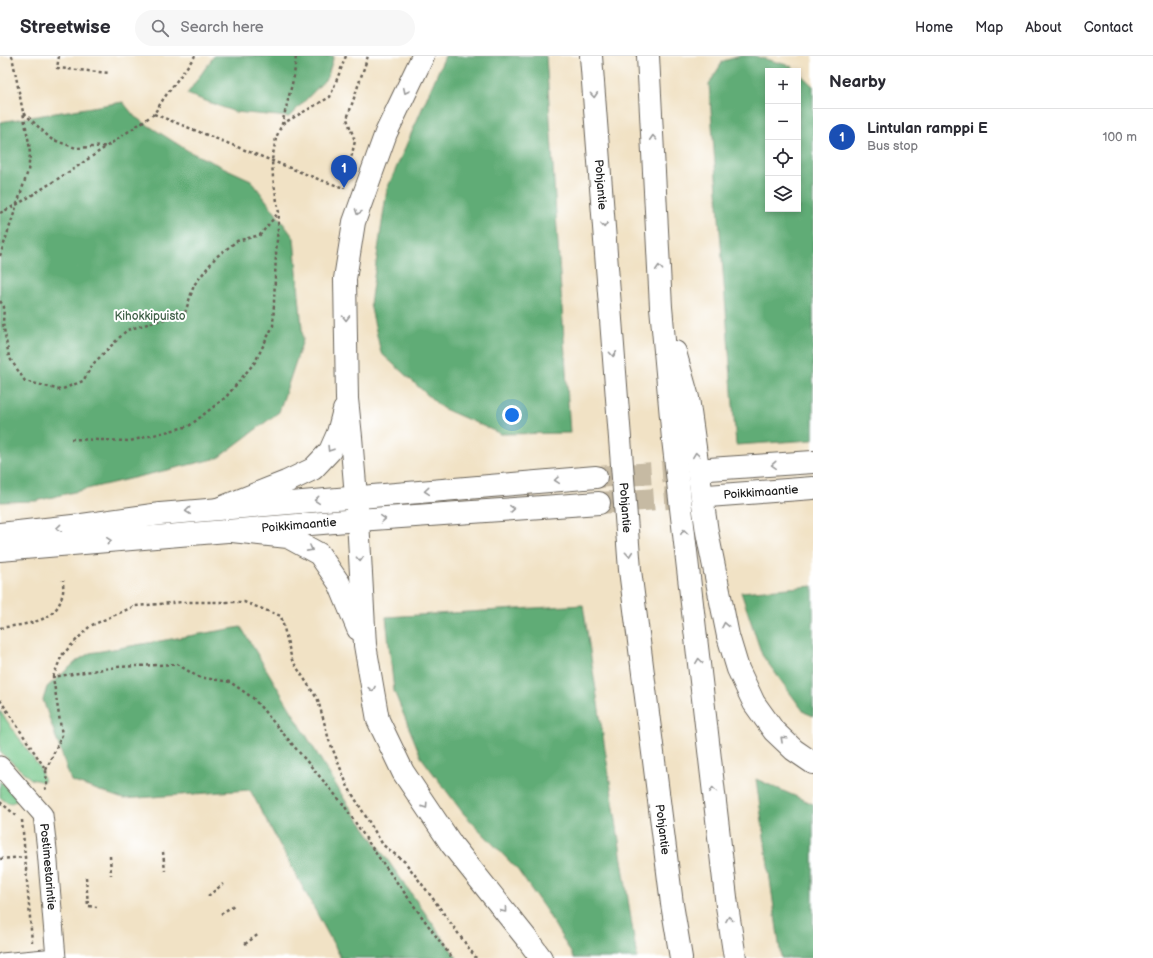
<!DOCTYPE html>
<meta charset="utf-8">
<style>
:root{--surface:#fff;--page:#f7f7f7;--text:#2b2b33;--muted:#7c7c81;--line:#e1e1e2;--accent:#d1495b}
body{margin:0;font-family:"Balsamiq Sans",sans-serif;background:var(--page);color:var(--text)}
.controls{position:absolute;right:12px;top:12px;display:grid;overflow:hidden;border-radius:0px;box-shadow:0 2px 6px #0003}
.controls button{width:36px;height:36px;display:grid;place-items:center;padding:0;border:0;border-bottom:1px solid var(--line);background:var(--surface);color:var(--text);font:20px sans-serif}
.you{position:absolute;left:512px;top:359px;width:14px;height:14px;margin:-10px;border:3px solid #fff;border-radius:50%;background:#1a73e8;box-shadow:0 0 0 6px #1a73e833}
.badge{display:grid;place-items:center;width:26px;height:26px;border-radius:50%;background:var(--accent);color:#fff;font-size:13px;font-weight:700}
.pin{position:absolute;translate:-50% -33px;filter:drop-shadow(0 1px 2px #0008)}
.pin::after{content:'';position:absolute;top:21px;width:14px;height:12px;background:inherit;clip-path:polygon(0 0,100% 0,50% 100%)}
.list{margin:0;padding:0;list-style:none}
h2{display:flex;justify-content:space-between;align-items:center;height:52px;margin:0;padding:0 16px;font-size:17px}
h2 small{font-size:13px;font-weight:400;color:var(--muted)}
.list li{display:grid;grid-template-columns:26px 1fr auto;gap:12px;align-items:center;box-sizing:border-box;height:56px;padding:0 16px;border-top:1px solid var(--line)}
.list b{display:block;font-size:15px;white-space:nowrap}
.list p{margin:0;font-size:13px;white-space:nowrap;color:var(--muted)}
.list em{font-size:13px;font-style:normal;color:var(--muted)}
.icon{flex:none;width:22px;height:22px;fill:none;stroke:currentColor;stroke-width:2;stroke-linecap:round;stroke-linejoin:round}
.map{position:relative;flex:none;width:813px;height:902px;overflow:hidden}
header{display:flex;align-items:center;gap:24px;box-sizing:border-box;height:56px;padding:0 20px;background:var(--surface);border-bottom:1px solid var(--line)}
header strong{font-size:19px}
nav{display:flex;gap:22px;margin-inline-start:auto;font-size:14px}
.search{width:280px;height:36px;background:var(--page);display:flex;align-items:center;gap:10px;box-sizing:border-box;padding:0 14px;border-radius:22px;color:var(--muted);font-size:15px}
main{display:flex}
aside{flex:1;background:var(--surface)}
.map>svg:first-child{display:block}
.green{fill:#75c78a;stroke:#487253}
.forest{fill:#60ac76;stroke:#3e6449}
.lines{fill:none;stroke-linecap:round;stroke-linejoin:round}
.primary-tunnel{stroke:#c6baa3;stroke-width:22;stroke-dasharray:22 11;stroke-linecap:butt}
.lane-casing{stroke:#676157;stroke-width:11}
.street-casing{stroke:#676157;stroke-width:21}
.primary-casing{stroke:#676157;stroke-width:24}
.highway-casing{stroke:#676157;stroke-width:24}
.path{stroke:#676157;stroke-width:2.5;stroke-dasharray:3 3;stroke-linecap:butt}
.lane{stroke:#fff;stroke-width:9}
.street{stroke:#fff;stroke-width:19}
.primary{stroke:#fff;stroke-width:22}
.highway{stroke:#fff;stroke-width:22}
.oneway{stroke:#999}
.labels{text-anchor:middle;stroke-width:4;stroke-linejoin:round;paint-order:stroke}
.street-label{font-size:12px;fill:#1c1c1c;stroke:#fff}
.park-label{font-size:12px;fill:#406048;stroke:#fff}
</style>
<header>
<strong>Streetwise</strong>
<div class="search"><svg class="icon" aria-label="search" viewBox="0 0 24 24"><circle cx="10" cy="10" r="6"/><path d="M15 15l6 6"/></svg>Search here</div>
<nav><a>Home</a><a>Map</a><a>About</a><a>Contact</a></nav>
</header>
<main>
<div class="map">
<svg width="813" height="902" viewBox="0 0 813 902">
<rect width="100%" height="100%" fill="#fff"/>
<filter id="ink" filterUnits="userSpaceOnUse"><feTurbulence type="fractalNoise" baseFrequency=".025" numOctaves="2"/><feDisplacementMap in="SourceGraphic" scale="8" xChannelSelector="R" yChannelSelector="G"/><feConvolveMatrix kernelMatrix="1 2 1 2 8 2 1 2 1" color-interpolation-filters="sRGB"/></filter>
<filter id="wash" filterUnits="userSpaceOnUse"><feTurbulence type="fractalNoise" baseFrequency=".012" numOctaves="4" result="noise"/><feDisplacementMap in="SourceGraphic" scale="16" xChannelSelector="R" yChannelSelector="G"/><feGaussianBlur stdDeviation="0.9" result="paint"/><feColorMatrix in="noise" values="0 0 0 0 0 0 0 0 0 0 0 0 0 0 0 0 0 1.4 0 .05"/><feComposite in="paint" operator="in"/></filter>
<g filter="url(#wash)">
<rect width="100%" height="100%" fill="#f1e2c5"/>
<g class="green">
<path d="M 0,655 L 40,712 L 44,726 L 31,723 L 0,696 Z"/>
<path d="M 0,725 L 19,743 C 10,749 8,748 0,741 Z"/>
</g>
<g class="forest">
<path d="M 214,0 L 334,0 L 327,22 L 289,61 L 235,56 L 187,38 Z"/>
<path d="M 445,0 L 546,0 L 570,377 L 501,378 L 442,352 L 381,297 L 370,248 L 387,133 Z"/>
<path d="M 741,0 L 754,0 L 791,10 L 796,15 L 768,15 L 768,153 L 798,153 L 798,16 L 813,30 L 813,384 L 736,389 L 709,28 L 723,5 Z"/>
<path d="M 123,46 L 135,61 L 190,96 L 251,124 L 294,182 L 303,284 L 279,356 L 218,402 L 36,445 L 0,446 L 0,66 Z"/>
<path d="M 813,530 L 813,660 L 804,656 L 762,599 L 741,536 Z"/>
<path d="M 583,549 L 637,902 L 574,902 L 547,856 L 517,813 L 463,757 L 421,701 L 394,635 L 386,561 Z"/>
<path d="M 241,571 L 345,744 L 457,902 L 340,902 L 340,900 L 250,734 L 123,743 L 71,725 L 43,644 L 47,631 L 78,604 L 90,597 Z"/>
<path d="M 756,723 L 813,748 L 813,902 L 781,902 Z"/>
</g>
</g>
<g filter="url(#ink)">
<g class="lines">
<g class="primary-tunnel">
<path d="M 596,421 L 696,414"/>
<path d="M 599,447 L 699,440"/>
</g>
<g class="lane-casing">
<path id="lane" d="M 1,902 L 56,897"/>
</g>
<g class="street-casing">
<g id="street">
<path id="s1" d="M 0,710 L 43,759 L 47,794 L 56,902"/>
</g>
</g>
<g class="primary-casing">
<g id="primary">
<path d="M 709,413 L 813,406"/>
<path id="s2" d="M 708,440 L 813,432"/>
<path d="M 0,478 L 82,469 L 160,458 L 596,421"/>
<path id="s3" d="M 0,494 L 358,464 L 599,447"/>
</g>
</g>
<g class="highway-casing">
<g id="highway">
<path d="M 423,0 L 386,77 L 354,166 L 345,223 L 347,343 L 351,381 L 358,464 L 365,589 L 378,664 L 403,716 L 452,789 L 527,883 L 541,902"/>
<path id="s4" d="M 591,0 L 630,514 L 672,848 L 681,902"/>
<path d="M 648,0 L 661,251 L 673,383 L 727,850 L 735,902"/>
<path d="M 675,296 L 688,342 L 707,476 L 728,580 L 738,613 L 754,647 L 774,675 L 794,694 L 813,707"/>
<path d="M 218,453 L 286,426 L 313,413 L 330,395 L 338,377 L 344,354"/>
<path d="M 232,475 L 288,481 L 319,498 L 339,527 L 358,573"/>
</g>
</g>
<g class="path">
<path d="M 59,0 L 57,12 L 109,17"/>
<path d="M 24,57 L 51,83 L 76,92 L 107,90"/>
<path d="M 154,58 L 318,123 L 344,132 L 344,131"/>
<path d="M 282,68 L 330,41 L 346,0"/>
<path d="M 346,124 L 355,85 L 347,63 L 368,0"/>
<path d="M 0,157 L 18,148 L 75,112 L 154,58 L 164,42 L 195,0"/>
<path d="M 0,200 L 28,115 L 30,99 L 29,87 L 12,0"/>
<path d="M 0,245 L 4,251 L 3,267 L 9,301 L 25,325 L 60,334 L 83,325 L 93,308 L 127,274 L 185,257 L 194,229 L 216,201 L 237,185 L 260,179 L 278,157"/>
<path d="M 71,383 L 130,385 L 189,370 L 226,341 L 255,306 L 273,270 L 276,198 L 279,157 L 273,122 L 272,104 L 276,82 L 282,68 L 294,20 L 296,0"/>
<path d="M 0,572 C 23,568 56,568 62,540 C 64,535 63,530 63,524"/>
<path d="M 53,621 L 62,599 L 90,570 L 135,550 L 182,546 L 244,546 L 281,560 L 292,604 L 318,644 L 329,684 L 348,731 L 383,789 L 405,806 L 434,844 L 476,902"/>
<path d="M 0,644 L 46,714 L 47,732 L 44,733"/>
<path d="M 46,714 L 62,679 L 53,621 L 117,611 L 177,608 L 198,621 L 230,626 L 253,642 L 343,748 L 377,799 L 452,902"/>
<path d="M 0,746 L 18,761"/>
<path d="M 22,764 L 32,886"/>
<path d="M 163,796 L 165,815"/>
<path d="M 110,800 L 111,819"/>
<path d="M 0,803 L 26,801"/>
<path d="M 86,821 L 88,850 L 97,851"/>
<path d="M 208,840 L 223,828"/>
<path d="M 221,858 L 234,849"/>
<path d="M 245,888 L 259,878"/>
</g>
<use href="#lane" class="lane"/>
<use href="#street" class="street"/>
<use href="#primary" class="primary"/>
<use href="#highway" class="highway"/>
</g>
<defs><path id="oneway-chevron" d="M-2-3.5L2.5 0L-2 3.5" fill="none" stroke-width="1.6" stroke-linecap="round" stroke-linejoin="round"/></defs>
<g class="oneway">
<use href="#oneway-chevron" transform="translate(406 35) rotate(116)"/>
<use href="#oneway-chevron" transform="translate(594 39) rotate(86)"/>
<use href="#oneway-chevron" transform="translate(653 82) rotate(-93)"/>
<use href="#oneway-chevron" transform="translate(358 156) rotate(110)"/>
<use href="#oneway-chevron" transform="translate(604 169) rotate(86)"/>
<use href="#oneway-chevron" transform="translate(659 212) rotate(-93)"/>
<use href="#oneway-chevron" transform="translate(346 262) rotate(89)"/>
<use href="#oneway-chevron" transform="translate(613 298) rotate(86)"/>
<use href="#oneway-chevron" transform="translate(330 393) rotate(122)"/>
<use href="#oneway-chevron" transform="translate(696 399) rotate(-98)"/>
<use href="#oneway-chevron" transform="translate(774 409) rotate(176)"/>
<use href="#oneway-chevron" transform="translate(557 424) rotate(175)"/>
<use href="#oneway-chevron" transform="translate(427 435) rotate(175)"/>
<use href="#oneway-chevron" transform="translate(317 444) rotate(175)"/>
<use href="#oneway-chevron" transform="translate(512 453) rotate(-4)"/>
<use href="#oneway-chevron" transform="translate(188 455) rotate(175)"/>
<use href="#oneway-chevron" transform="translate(383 463) rotate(-4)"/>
<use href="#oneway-chevron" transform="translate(59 472) rotate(174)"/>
<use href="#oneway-chevron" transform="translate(684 476) rotate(-97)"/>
<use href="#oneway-chevron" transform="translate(109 485) rotate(-5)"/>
<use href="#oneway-chevron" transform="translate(310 493) rotate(28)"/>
<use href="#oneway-chevron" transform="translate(629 498) rotate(85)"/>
<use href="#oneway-chevron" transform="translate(360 503) rotate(87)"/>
<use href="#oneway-chevron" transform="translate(725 569) rotate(-101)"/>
<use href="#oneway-chevron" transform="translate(699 605) rotate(-97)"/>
<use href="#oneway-chevron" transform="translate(372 633) rotate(80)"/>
<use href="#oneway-chevron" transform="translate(783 683) rotate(-137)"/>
<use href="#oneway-chevron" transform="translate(713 734) rotate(-97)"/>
<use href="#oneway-chevron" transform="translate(425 750) rotate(56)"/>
<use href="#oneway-chevron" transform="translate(504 854) rotate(51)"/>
<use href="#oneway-chevron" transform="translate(729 863) rotate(-99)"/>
</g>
</g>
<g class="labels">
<g class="street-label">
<text dy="4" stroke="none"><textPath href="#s4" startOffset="129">Pohjantie</textPath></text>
<text dy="4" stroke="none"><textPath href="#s2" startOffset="53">Poikkimaantie</textPath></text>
<text dy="4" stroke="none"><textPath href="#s4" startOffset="453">Pohjantie</textPath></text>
<text dy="4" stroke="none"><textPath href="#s3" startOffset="300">Poikkimaantie</textPath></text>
<text dy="4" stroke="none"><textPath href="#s4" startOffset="777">Pohjantie</textPath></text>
<text dy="4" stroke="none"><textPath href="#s1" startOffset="117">Postimestarintie</textPath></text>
</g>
<g class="park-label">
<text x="150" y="264">Kihokkipuisto</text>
</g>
</g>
</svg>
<div class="controls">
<button>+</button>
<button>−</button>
<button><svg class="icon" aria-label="locate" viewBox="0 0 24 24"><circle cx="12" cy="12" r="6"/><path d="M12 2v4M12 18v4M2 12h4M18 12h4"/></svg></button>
<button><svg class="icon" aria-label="layers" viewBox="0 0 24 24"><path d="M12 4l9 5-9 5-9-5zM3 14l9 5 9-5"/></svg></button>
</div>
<div class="you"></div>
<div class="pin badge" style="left:344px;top:132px;background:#1a4fb4">1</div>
</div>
<aside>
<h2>Nearby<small></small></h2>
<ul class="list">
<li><span class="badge" style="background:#1a4fb4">1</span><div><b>Lintulan ramppi E</b><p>Bus stop</p></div><em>100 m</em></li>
</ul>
</aside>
</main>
